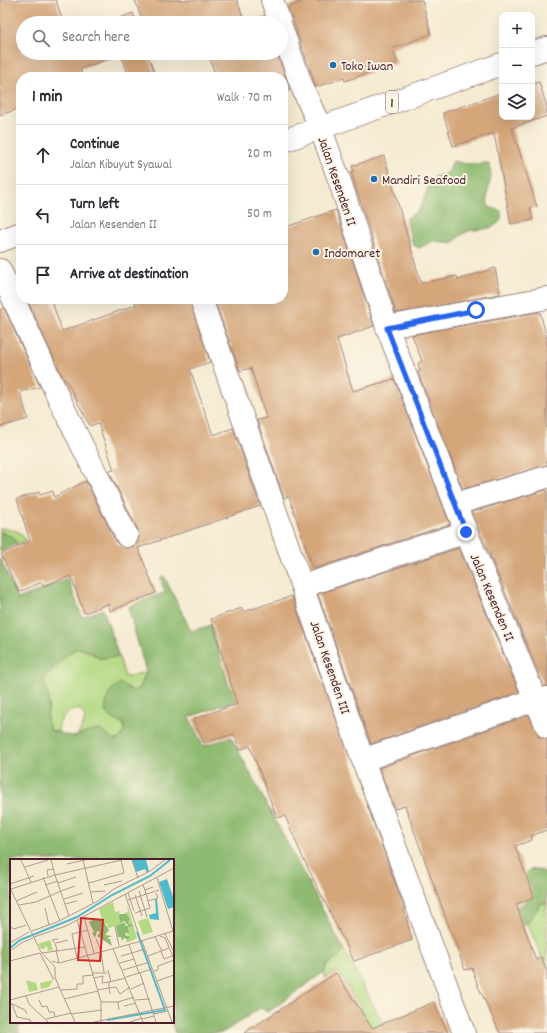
<!DOCTYPE html>
<meta charset="utf-8">
<style>
:root{--surface:#fff;--page:#f7f7f7;--text:#2b2b33;--muted:#7c7c81;--line:#e1e1e2}
body{margin:0;font-family:Dekko,sans-serif;background:var(--page);color:var(--text)}
.controls{position:absolute;right:12px;top:12px;display:grid;overflow:hidden;border-radius:8px;box-shadow:0 4px 16px #0002}
.controls button{width:36px;height:36px;display:grid;place-items:center;padding:0;border:0;border-bottom:1px solid var(--line);background:var(--surface);color:var(--text);font:20px sans-serif}
.stop{position:absolute;width:12px;height:12px;margin:-9px;border:3px solid #2563eb;border-radius:50%;background:#fff}
.stop.end{background:#2563eb;border-color:#fff;box-shadow:0 1px 4px #0008}
.list{margin:0;padding:0;list-style:none}
h2{display:flex;justify-content:space-between;align-items:center;height:52px;margin:0;padding:0 16px;font-size:17px}
h2 small{font-size:13px;font-weight:400;color:var(--muted)}
.list li{display:grid;grid-template-columns:26px 1fr auto;gap:12px;align-items:center;box-sizing:border-box;height:60px;padding:0 16px;border-top:1px solid var(--line)}
.list b{display:block;font-size:15px;white-space:nowrap}
.list p{margin:0;font-size:13px;white-space:nowrap;color:var(--muted)}
.list em{font-size:13px;font-style:normal;color:var(--muted)}
.icon{flex:none;width:22px;height:22px;fill:none;stroke:currentColor;stroke-width:2;stroke-linecap:round;stroke-linejoin:round}
.map{position:relative;flex:none;width:547px;height:1033px;overflow:hidden}
.search{position:absolute;background:var(--surface);box-shadow:0 4px 16px #0002;left:16px;top:16px;width:272px;height:44px;display:flex;align-items:center;gap:10px;box-sizing:border-box;padding:0 14px;border-radius:22px;color:var(--muted);font-size:15px}
.panel{position:absolute;background:var(--surface);box-shadow:0 4px 16px #0002;left:16px;top:72px;width:272px;height:232px;border-radius:16px}
.map>svg:first-child{display:block}
.green{fill:#b3da83;stroke:#7e7c57}
.forest{fill:#8eba71;stroke:#6c6c4e}
.building{fill:#d4a67a}
.lines{fill:none;stroke-linecap:round;stroke-linejoin:round}
.street-casing{stroke:#a0857e;stroke-width:24}
.highway-casing{stroke:#a0857e;stroke-width:24}
.street{stroke:#fff;stroke-width:22}
.highway{stroke:#fff;stroke-width:22}
.route{stroke:#2563eb;stroke-width:5}
.poi-dot{fill:#1f6fb2;stroke:#fcf5e5;stroke-width:1.5}
.labels{text-anchor:middle;stroke-width:4;stroke-linejoin:round;paint-order:stroke}
.shield{fill:#fcf5e5;stroke:#7f5f63;stroke-width:1}
.shield-label{font-size:13px;font-weight:bold;fill:#4a1f2b}
.poi-label{font-size:14px;fill:#4a1f2b;stroke:#fcf5e5;text-anchor:start}
.street-label{font-size:14px;fill:#4a1f2b;stroke:#fcf5e5}
.inset-river{fill:none;stroke:#50b9cc;stroke-width:2}
.inset-road{fill:none;stroke:#b1998f;stroke-width:1}
.view{fill:#d62828;fill-opacity:0.15;stroke:#d62828;stroke-width:2}
.inset-edge{fill:none;stroke:#4a1f2b;stroke-width:2}
</style>
<div class="map">
<svg width="547" height="1033" viewBox="0 0 547 1033">
<rect width="100%" height="100%" fill="#fcf5e5"/>
<filter id="ink" filterUnits="userSpaceOnUse"><feTurbulence type="fractalNoise" baseFrequency=".025" numOctaves="2"/><feDisplacementMap in="SourceGraphic" scale="8" xChannelSelector="R" yChannelSelector="G"/><feConvolveMatrix kernelMatrix="1 2 1 2 8 2 1 2 1" color-interpolation-filters="sRGB"/></filter>
<filter id="wash" filterUnits="userSpaceOnUse"><feTurbulence type="fractalNoise" baseFrequency=".012" numOctaves="4" result="noise"/><feDisplacementMap in="SourceGraphic" scale="16" xChannelSelector="R" yChannelSelector="G"/><feGaussianBlur stdDeviation="0.9" result="paint"/><feColorMatrix in="noise" values="0 0 0 0 0 0 0 0 0 0 0 0 0 0 0 0 0 1.4 0 .05"/><feComposite in="paint" operator="in"/></filter>
<g filter="url(#wash)">
<rect width="100%" height="100%" fill="#f5ebd2"/>
<g class="green">
<path d="M 0,528 L 17,531 L 27,540 L 17,544 L 4,533 L 0,532 Z"/>
<path d="M 80,647 L 99,658 L 119,657 L 125,677 L 146,672 L 140,688 L 133,691 L 127,686 L 105,712 L 112,718 L 124,724 L 124,733 L 118,740 L 112,739 C 99,727 91,731 77,737 C 81,728 89,719 81,710 C 68,708 58,719 58,732 L 50,730 L 47,718 L 49,706 L 43,680 L 57,667 L 66,654 Z"/>
<path d="M 541,903 L 547,904 L 547,969 L 527,923 Z"/>
<path d="M 343,948 L 388,1033 L 340,1024 L 362,1009 L 337,971 L 325,978 C 323,965 331,961 341,955 Z"/>
</g>
<g class="forest">
<path d="M 453,161 L 467,164 L 488,163 C 497,181 482,190 489,207 L 501,211 L 501,220 C 491,233 479,227 466,232 C 460,235 457,241 451,243 L 433,241 L 419,248 L 413,245 L 406,219 L 419,210 L 431,181 L 435,177 L 448,173 Z"/>
<path d="M 0,532 L 13,537 L 17,544 L 0,552 Z"/>
<path d="M 0,558 L 18,599 L 68,579 L 82,617 L 103,609 L 119,657 L 99,658 L 89,651 L 77,648 C 64,656 56,667 44,677 L 44,682 L 49,697 L 47,718 L 50,730 L 73,737 L 91,731 L 100,730 L 115,741 C 122,739 125,731 124,724 L 112,718 L 105,712 C 106,698 108,691 120,683 L 132,691 L 140,688 L 146,672 L 128,607 L 165,592 L 160,578 L 164,576 L 191,631 L 211,625 L 230,689 L 252,683 L 256,694 L 189,717 L 203,746 L 231,737 L 343,948 L 341,955 L 327,964 L 324,972 L 268,1012 L 260,1008 L 222,1033 L 175,1033 L 171,1022 L 173,1022 L 173,860 L 11,860 L 11,1022 L 32,1022 L 18,1027 L 20,1033 L 0,1033 Z"/>
<path d="M 537,869 L 547,873 L 547,904 L 541,903 L 527,923 L 513,929 L 509,909 L 521,905 L 528,899 L 523,876 L 530,870 Z"/>
</g>
<g id="blocks">
<g class="building">
<path d="M 0,0 L 56,0 L 63,23 L 23,23 L 23,53 L 147,53 L 156,77 L 129,77 L 121,54 L 80,69 L 83,77 L 21,77 L 21,108 L 0,115 Z"/>
<path d="M 135,0 L 237,0 L 245,23 L 143,23 Z"/>
<path d="M 306,0 L 422,0 L 431,34 L 392,49 L 397,63 L 345,81 L 344,78 L 316,87 L 288,7 Z"/>
<path d="M 133,13 L 137,23 L 106,23 Z"/>
<path d="M 264,16 L 267,23 L 248,23 Z"/>
<path d="M 208,53 L 277,53 L 290,90 L 283,93 L 283,77 L 216,77 Z"/>
<path d="M 539,82 L 547,107 L 547,116 L 512,128 L 537,207 L 530,208 L 533,220 L 511,224 L 494,133 L 453,146 L 443,113 L 501,93 L 502,117 L 532,117 L 532,84 Z"/>
<path d="M 384,156 L 421,283 L 457,276 L 458,280 L 495,268 L 500,294 L 396,313 L 351,172 L 354,171 L 352,166 Z"/>
<path d="M 336,210 L 374,326 L 337,339 L 353,391 L 394,379 L 450,524 L 313,569 L 289,496 L 284,498 L 257,420 L 266,418 L 251,368 L 240,371 L 214,299 L 283,299 L 283,228 Z"/>
<path d="M 51,299 L 62,331 L 136,305 L 134,299 L 189,299 L 210,362 L 190,369 L 213,435 L 233,428 L 260,506 L 138,548 L 156,593 L 110,611 L 108,604 L 84,613 L 71,576 L 43,586 L 42,582 L 19,592 L 1,554 L 30,541 L 17,499 L 39,492 L 40,495 L 53,491 L 54,497 L 86,481 L 116,542 L 120,546 L 126,548 L 132,547 L 137,543 L 139,537 L 138,530 L 109,471 L 114,470 L 98,423 L 90,426 L 66,380 L 64,380 L 27,300 Z"/>
<path d="M 4,308 L 40,387 L 20,392 L 28,419 L 0,427 L 0,310 Z"/>
<path d="M 540,312 L 547,339 L 547,465 L 463,489 L 418,372 L 420,371 L 418,363 L 422,361 L 412,335 Z"/>
<path d="M 547,490 L 547,686 L 544,686 L 472,512 Z"/>
<path d="M 459,548 L 519,692 L 371,744 L 318,594 Z"/>
<path d="M 292,596 L 401,899 L 412,940 L 354,961 L 303,858 L 285,816 L 277,818 L 250,746 L 240,750 L 234,734 L 204,743 L 193,719 L 237,704 L 211,619 L 242,608 L 243,612 Z"/>
<path d="M 529,715 L 539,737 L 547,739 L 547,830 L 531,836 L 532,840 L 515,846 L 534,897 L 516,904 L 536,960 L 541,957 L 547,971 L 547,1033 L 500,1033 L 478,986 L 472,968 L 465,970 L 405,806 L 395,809 L 379,768 Z"/>
<path d="M 336,973 L 372,1028 L 434,1002 L 448,1033 L 244,1033 Z"/>
</g>
</g>
</g>
<g filter="url(#ink)">
<use href="#blocks" fill-opacity="0" stroke="#a0857e" stroke-width="1"/>
<g class="lines">
<g class="street-casing">
<g id="street">
<path d="M 272,0 L 280,23"/>
<path d="M 281,27 L 302,87 L 320,127 L 340,182 L 387,327 L 466,532 L 547,727"/>
<path d="M 0,270 L 61,403 L 127,536"/>
<path d="M 201,299 L 363,760 L 464,1033"/>
<path d="M 387,327 L 547,298"/>
<path d="M 455,504 L 547,477"/>
<path d="M 303,586 L 466,532"/>
<path d="M 363,760 L 523,704 L 547,698"/>
</g>
</g>
<g class="highway-casing">
<g id="highway">
<path d="M 532,53 L 547,48"/>
<path d="M 283,141 L 502,64"/>
<path d="M 0,241 L 21,233"/>
</g>
</g>
<use href="#street" class="street"/>
<use href="#highway" class="highway"/>
</g>
</g>
<g class="lines" filter="url(#ink)">
<path class="route" d="M 466,532 L 387,328 L 476,310"/>
</g>
<g class="poi-dot">
<circle cx="333" cy="65" r="4"/>
<circle cx="374" cy="179" r="4"/>
<circle cx="316" cy="252" r="4"/>
</g>
<g class="labels">
<rect class="shield" x="386" y="91" width="12" height="22" rx="3"/>
<g class="shield-label">
<text x="392" y="107">1</text>
</g>
<g class="poi-label">
<text x="341" y="70">Toko Iwan</text>
<text x="382" y="184">Mandiri Seafood</text>
<text x="324" y="257">Indomaret</text>
</g>
<g class="street-label">
<text transform="translate(338 181) rotate(71)" y="5">Jalan Kesenden II</text>
<text transform="translate(493 597) rotate(67)" y="5">Jalan Kesenden II</text>
<text transform="translate(331 667) rotate(71)" y="5">Jalan Kesenden III</text>
</g>
</g>
<g transform="translate(10 859)">
<rect width="164" height="164" fill="#f5ebd2"/>
<path d="M 103,43 L 105,53 L 109,52 L 111,61 L 119,67 L 114,65 L 98,69 L 97,65 L 93,64 L 89,50 ZM 117,45 L 127,79 L 119,83 L 115,83 L 120,77 L 115,76 L 119,74 L 118,68 L 123,67 L 118,64 L 120,60 L 114,54 L 118,53 ZM 138,59 L 143,73 L 133,76 L 128,62 ZM 40,81 L 43,91 L 37,92 L 38,89 L 35,87 L 35,90 L 31,90 L 28,85 ZM 16,121 L 26,124 L 28,131 L 19,133 ZM 43,121 L 39,128 L 31,130 L 30,124 Z" fill="#b3da83"/>
<path d="M 109,55 L 116,55 L 120,60 L 118,64 L 124,67 L 118,68 L 119,74 L 115,74 L 116,77 L 120,77 L 118,81 L 114,79 L 112,82 L 111,78 L 108,78 L 106,67 L 114,64 L 116,67 L 119,67 L 114,62 L 108,64 L 110,63 ZM 91,59 L 99,71 L 95,76 L 102,77 L 97,79 L 100,80 L 102,87 L 87,77 L 90,73 L 87,72 L 85,79 L 82,74 L 84,73 L 79,63 L 84,60 L 92,61 Z" fill="#8eba71"/>
<path d="M 122,1 L 136,1 L 139,12 L 137,14 L 135,10 L 126,13 ZM 157,20 L 164,40 L 164,48 L 158,50 L 149,23 ZM 145,40 L 147,40 L 149,61 L 140,60 L 139,56 L 146,54 Z" fill="#50b9cc"/>
<path class="inset-river" d="M 0,89 L 10,81 L 67,58 L 102,36 L 140,17 L 160,1M 97,161 L 155,151 L 127,73"/>
<path class="inset-road" d="M 11,1 L 21,23M 41,1 L 45,16 L 112,1M 73,1 L 83,44M 122,1 L 128,19M 57,5 L 75,1M 15,8 L 38,1M 38,17 L 37,11 L 44,10M 33,18 L 50,62M 48,24 L 66,18M 79,24 L 114,14 L 111,1M 0,25 L 24,17M 35,26 L 48,22M 94,26 L 112,22M 133,26 L 135,31 L 143,28M 0,29 L 31,93 L 45,108 L 45,118 L 49,128 L 0,141M 1,30 L 45,16 L 59,57M 51,32 L 65,27M 129,32 L 137,58M 80,33 L 95,32M 118,34 L 124,52M 115,35 L 131,82 L 163,72 L 147,19M 125,36 L 132,57M 54,40 L 73,34M 118,41 L 149,31M 6,42 L 27,33M 138,42 L 148,39 L 146,34M 55,45 L 67,42M 9,46 L 26,43 L 51,32M 35,49 L 39,66M 125,54 L 140,49 L 135,31M 74,58 L 84,94M 67,61 L 91,143 L 91,163M 105,67 L 109,87M 0,68 L 4,70 L 16,66M 22,72 L 47,63 L 88,42 L 104,30 L 140,12 L 155,1M 155,75 L 164,93M 150,77 L 155,79 L 164,100M 24,78 L 56,67 L 164,9M 145,78 L 152,92M 86,80 L 91,92M 0,84 L 19,73M 46,84 L 58,81M 119,86 L 129,114M 103,90 L 133,163M 46,91 L 49,104M 47,91 L 45,84 L 42,81 L 48,80M 0,92 L 13,83 L 23,79M 151,92 L 154,100 L 162,97M 30,94 L 44,121M 32,94 L 75,88M 91,94 L 94,113M 111,97 L 132,91 L 136,93M 138,97 L 159,89M 67,99 L 62,75 L 78,71M 0,102 L 30,94M 42,102 L 49,104 L 132,82 L 162,163M 110,104 L 124,100M 98,111 L 101,123M 113,111 L 140,103M 144,112 L 148,111 L 148,107 L 164,101M 83,114 L 97,114M 130,114 L 146,163M 116,118 L 142,110M 84,119 L 93,117 L 92,124 L 99,123M 147,122 L 164,116M 73,125 L 73,117 L 83,116M 49,128 L 65,163M 121,130 L 134,124M 51,131 L 67,130 L 67,125 L 73,125M 87,131 L 99,129 L 99,123 L 116,119M 100,135 L 99,129 L 106,128 L 110,135 L 120,128M 16,137 L 19,145 L 38,163M 54,140 L 88,132M 29,141 L 32,148 L 37,147 L 39,153 L 44,153 L 45,158M 125,141 L 140,140M 91,143 L 108,143M 0,144 L 15,151 L 17,155M 2,145 L 7,158 L 21,161 L 20,163M 114,147 L 126,144M 109,151 L 108,143 L 124,138M 61,155 L 92,151M 144,155 L 158,152M 36,160 L 61,154M 132,160 L 144,157M 84,163 L 164,147M 120,163 L 132,159"/>
<path class="view" d="M 71,59 L 93,61 L 90,102 L 68,101 Z"/>
<rect width="164" height="164" class="inset-edge"/>
</g>
</svg>
<div class="controls">
<button>+</button>
<button>−</button>
<button><svg class="icon" aria-label="layers" viewBox="0 0 24 24"><path d="M12 4l9 5-9 5-9-5zM3 14l9 5 9-5"/></svg></button>
</div>
<div class="stop" style="left:476px;top:310px"></div>
<div class="stop end" style="left:466px;top:532px"></div>
<div class="search"><svg class="icon" aria-label="search" viewBox="0 0 24 24"><circle cx="10" cy="10" r="6"/><path d="M15 15l6 6"/></svg>Search here</div>
<section class="panel">
<h2>1 min<small>Walk · 70 m</small></h2>
<ul class="list">
<li><svg class="icon" aria-label="ahead" viewBox="0 0 24 24"><path d="M12 20V5M6 11l6-6 6 6"/></svg><div><b>Continue</b><p>Jalan Kibuyut Syawal</p></div><em>20 m</em></li>
<li><svg class="icon" aria-label="left" viewBox="0 0 24 24"><path d="M17 20v-9H6M10 6l-5 5 5 5"/></svg><div><b>Turn left</b><p>Jalan Kesenden II</p></div><em>50 m</em></li>
<li><svg class="icon" aria-label="arrive" viewBox="0 0 24 24"><path d="M6 21V4h12l-3 4 3 4H6"/></svg><div><b>Arrive at destination</b></div></li>
</ul>
</section>
</div>
